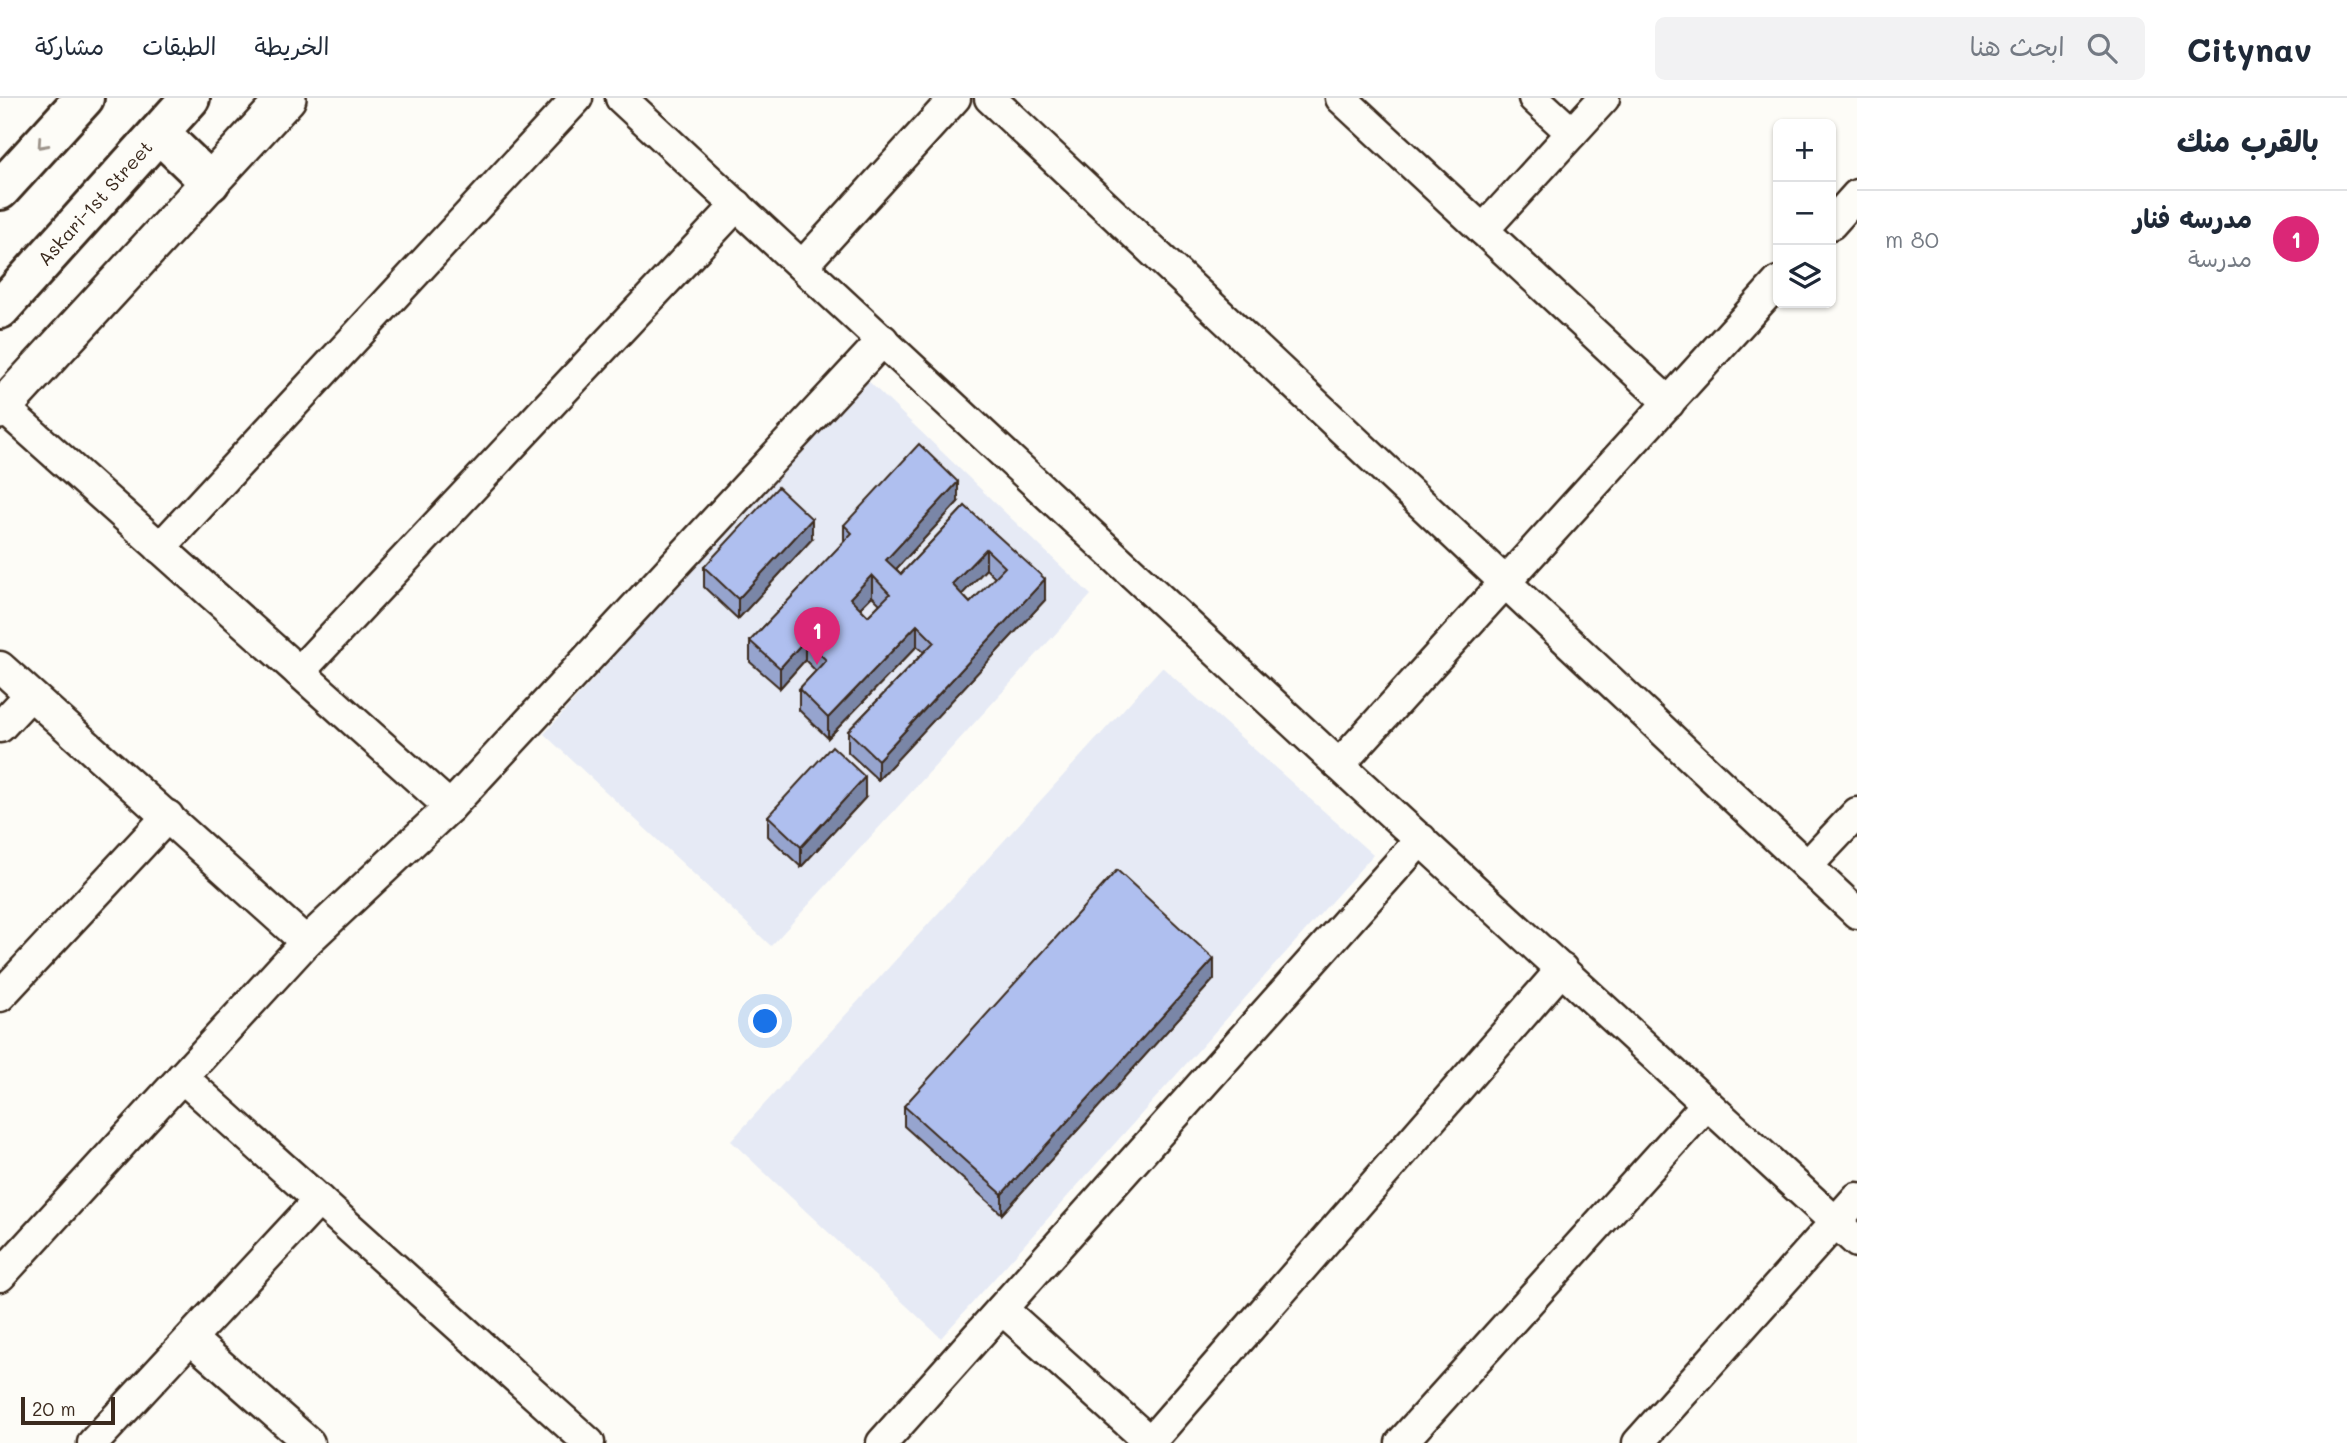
<!DOCTYPE html>
<html lang="ar">
<meta charset="utf-8">
<style>
:root{--surface:#fff;--page:#f2f2f3;--text:#1f2937;--muted:#747a83;--line:#e0e1e3;--accent:#db2777}
body{margin:0;font-family:Mali,"Playpen Sans Arabic",sans-serif;background:var(--page);color:var(--text);direction:rtl}
.controls{position:absolute;right:21px;top:21px;display:grid;overflow:hidden;border-radius:10px;box-shadow:0 2px 5px #0004}
.controls button{width:63px;height:63px;display:grid;place-items:center;padding:0;border:0;border-bottom:2px solid var(--line);background:var(--surface);color:var(--text);font:35px sans-serif}
.scale{position:absolute;left:21px;bottom:18px;width:94px;box-sizing:border-box;padding-left:7px;border:4px solid #3b2a1e;border-top:0;font-size:19px;line-height:24px;white-space:nowrap;color:#3b2a1e;-webkit-text-stroke:5px #fdfcf7;paint-order:stroke}
.you{position:absolute;left:766px;top:924px;width:24px;height:24px;margin:-18px;border:5px solid #fff;border-radius:50%;background:#1a73e8;box-shadow:0 0 0 10px #1a73e833}
.badge{display:grid;place-items:center;width:46px;height:46px;border-radius:50%;background:var(--accent);color:#fff;font-size:23px;font-weight:700}
.pin{position:absolute;translate:-50% -58px;filter:drop-shadow(0 2px 4px #0008)}
.pin::after{content:'';position:absolute;top:37px;width:24px;height:21px;background:inherit;clip-path:polygon(0 0,100% 0,50% 100%)}
.list{margin:0;padding:0;list-style:none}
h2{display:flex;justify-content:space-between;align-items:center;height:91px;margin:0;padding:0 28px;font-size:30px}
h2 small{font-size:23px;font-weight:400;color:var(--muted)}
.list li{display:grid;grid-template-columns:46px 1fr auto;gap:21px;align-items:center;box-sizing:border-box;height:98px;padding:0 28px;border-top:2px solid var(--line)}
.list b{display:block;font-size:26px;white-space:nowrap}
.list p{margin:0;font-size:23px;white-space:nowrap;color:var(--muted)}
.list em{font-size:23px;font-style:normal;color:var(--muted)}
.icon{flex:none;width:38px;height:38px;fill:none;stroke:currentColor;stroke-width:2;stroke-linecap:round;stroke-linejoin:round}
.map{position:relative;flex:none;width:1857px;height:1345px;overflow:hidden;direction:ltr}
header{display:flex;align-items:center;gap:42px;box-sizing:border-box;height:98px;padding:0 35px;background:var(--surface);border-bottom:2px solid var(--line)}
header strong{font-size:33px}
nav{display:flex;gap:38px;margin-inline-start:auto;font-size:24px}
.search{width:490px;height:63px;background:var(--page);display:flex;align-items:center;gap:18px;box-sizing:border-box;padding:0 24px;border-radius:10px;color:var(--muted);font-size:26px}
main{display:flex}
aside{flex:1;background:var(--surface)}
.map>svg:first-child{display:block}
.built{fill:#e6eaf5}
.lines{fill:none;stroke-linecap:round;stroke-linejoin:round}
.minor-casing{stroke:#3b2a1e;stroke-width:35}
.tertiary-casing{stroke:#3b2a1e;stroke-width:42}
.primary-casing{stroke:#3b2a1e;stroke-width:44}
.minor{stroke:#fdfcf7;stroke-width:30}
.tertiary{stroke:#fdfcf7;stroke-width:37}
.primary{stroke:#fdfcf7;stroke-width:38}
.wall{fill:#96a4ce;stroke:#3b2a1e;stroke-width:2;fill-rule:evenodd}
.shaded-wall{fill:#7a86a7;stroke:#3b2a1e;stroke-width:2}
.building{fill:#afbfef;stroke:#3b2a1e;stroke-width:2;fill-rule:evenodd}
.oneway{stroke:#9c938a}
.labels{text-anchor:middle;stroke-width:5;stroke-linejoin:round;paint-order:stroke}
.street-label{font-size:19px;fill:#3b2a1e;stroke:#fdfcf7}
</style>
<header>
<strong>Citynav</strong>
<div class="search"><svg class="icon" aria-label="search" viewBox="0 0 24 24"><circle cx="10" cy="10" r="6"/><path d="M15 15l6 6"/></svg>ابحث هنا</div>
<nav><a>الخريطة</a><a>الطبقات</a><a>مشاركة</a></nav>
</header>
<main>
<aside>
<h2>بالقرب منك<small></small></h2>
<ul class="list">
<li><span class="badge">1</span><div><b>مدرسه فنار</b><p>مدرسة</p></div><em>80 m</em></li>
</ul>
</aside>
<div class="map">
<svg width="1857" height="1345" viewBox="0 0 1857 1345">
<rect width="100%" height="100%" fill="#fdfcf7"/>
<filter id="ink" filterUnits="userSpaceOnUse"><feTurbulence type="fractalNoise" baseFrequency=".0143" numOctaves="2"/><feDisplacementMap in="SourceGraphic" scale="14" xChannelSelector="R" yChannelSelector="G"/><feConvolveMatrix kernelMatrix="1 2 1 2 8 2 1 2 1" color-interpolation-filters="sRGB"/></filter>
<g filter="url(#ink)">
<g class="built">
<path d="M 864,279 L 1091,497 L 771,848 L 544,636 Z"/>
<path d="M 1162,569 L 1373,757 L 941,1240 L 731,1043 Z"/>
</g>
<g class="lines">
<g class="minor-casing">
<g id="minor">
<path d="M 621,0 L 1339,667 L 1857,1144"/>
<path d="M 990,0 L 1857,815"/>
<path d="M 1341,0 L 1669,305"/>
<path d="M 1534,0 L 1572,35"/>
<path d="M 1831,126 L 1857,97"/>
<path d="M 1483,132 L 1604,0"/>
<path d="M 802,168 L 955,0"/>
<path d="M 3,309 L 450,709"/>
<path d="M 160,450 L 577,0"/>
<path d="M 0,569 L 306,844"/>
<path d="M 299,574 L 737,107"/>
<path d="M 0,629 L 30,597"/>
<path d="M 1339,667 L 1778,184"/>
<path d="M 1807,768 L 1857,715"/>
<path d="M 0,898 L 168,718"/>
<path d="M 182,979 L 589,1345"/>
<path d="M 0,1178 L 306,844 L 450,709 L 883,242"/>
<path d="M 1002,1211 L 1151,1345"/>
<path d="M 191,1241 L 309,1345"/>
<path d="M 1150,1344 L 1562,871"/>
<path d="M 93,1345 L 319,1102"/>
<path d="M 882,1345 L 1421,741"/>
<path d="M 1401,1345 L 1707,1006"/>
<path d="M 1638,1345 L 1857,1100"/>
</g>
</g>
<g class="tertiary-casing">
<path id="tertiary" d="M 0,312 L 287,0"/>
</g>
<g class="primary-casing">
<g id="primary">
<path d="M 159,35 L 210,84"/>
<path d="M 0,92 L 84,0"/>
<path d="M 0,211 L 190,0"/>
</g>
</g>
<use href="#minor" class="minor"/>
<use href="#tertiary" class="tertiary"/>
<use href="#primary" class="primary"/>
</g>
<g class="wall">
<path d="M 958,404 L 896,471 L 901,476 L 965,408 L 1045,502 L 878,682 L 848,654 L 848,633 L 924,554 L 917,548 L 828,640 L 799,612 L 799,591 L 816,573 L 805,562 L 780,590 L 750,564 L 750,543 L 844,444 L 844,427 ZM 986,471 L 995,480 L 970,505 L 962,496 ZM 872,498 L 880,506 L 868,518 L 860,510 Z"/>
<path d="M 812,441 L 738,521 L 704,489 L 704,469 Z"/>
<path d="M 865,700 L 801,769 L 768,738 L 768,718 Z"/>
<path d="M 1214,881 L 1002,1116 L 904,1028 L 904,1008 Z"/>
</g>
<g class="shaded-wall">
<path d="M 958,384 L 958,404 L 886,482 L 886,462 Z"/>
<path d="M 812,421 L 812,441 L 738,521 L 738,501 Z"/>
<path d="M 986,451 L 986,471 L 952,507 L 952,486 Z"/>
<path d="M 872,477 L 872,498 L 850,520 L 850,500 Z"/>
<path d="M 1045,481 L 1045,502 L 878,682 L 878,662 Z"/>
<path d="M 917,527 L 917,548 L 828,640 L 828,620 Z"/>
<path d="M 805,542 L 805,562 L 780,590 L 780,570 Z"/>
<path d="M 865,679 L 865,700 L 801,769 L 801,749 Z"/>
<path d="M 1214,861 L 1214,881 L 1002,1116 L 1002,1096 Z"/>
</g>
<g class="building">
<path d="M 919,346 L 958,384 L 886,462 L 901,476 L 965,408 L 1045,481 L 878,662 L 848,633 L 934,544 L 917,527 L 828,620 L 799,591 L 826,562 L 805,542 L 780,570 L 750,543 L 852,435 L 844,427 ZM 986,451 L 1005,469 L 970,505 L 952,486 ZM 872,477 L 890,496 L 868,518 L 850,500 Z"/>
<path d="M 778,389 L 812,421 L 738,501 L 704,469 Z"/>
<path d="M 832,648 L 865,679 L 801,749 L 768,718 Z"/>
<path d="M 1117,772 L 1214,861 L 1002,1096 L 904,1008 Z"/>
</g>
<defs><path id="oneway-chevron" d="M-2-3.5L2.5 0L-2 3.5" fill="none" stroke-width="1.6" stroke-linecap="round" stroke-linejoin="round" transform="scale(1.75)"/></defs>
<use class="oneway" href="#oneway-chevron" transform="translate(42 46) rotate(132)"/>
</g>
<g class="labels">
<g class="street-label">
<text transform="translate(95 105) rotate(-48)" y="7">Askari-1st Street</text>
</g>
</g>
</svg>
<div class="controls">
<button>+</button>
<button>−</button>
<button><svg class="icon" aria-label="layers" viewBox="0 0 24 24"><path d="M12 4l9 5-9 5-9-5zM3 14l9 5 9-5"/></svg></button>
</div>
<div class="scale">20 m</div>
<div class="you"></div>
<div class="pin badge" style="left:817px;top:567px">1</div>
</div>
</main>
